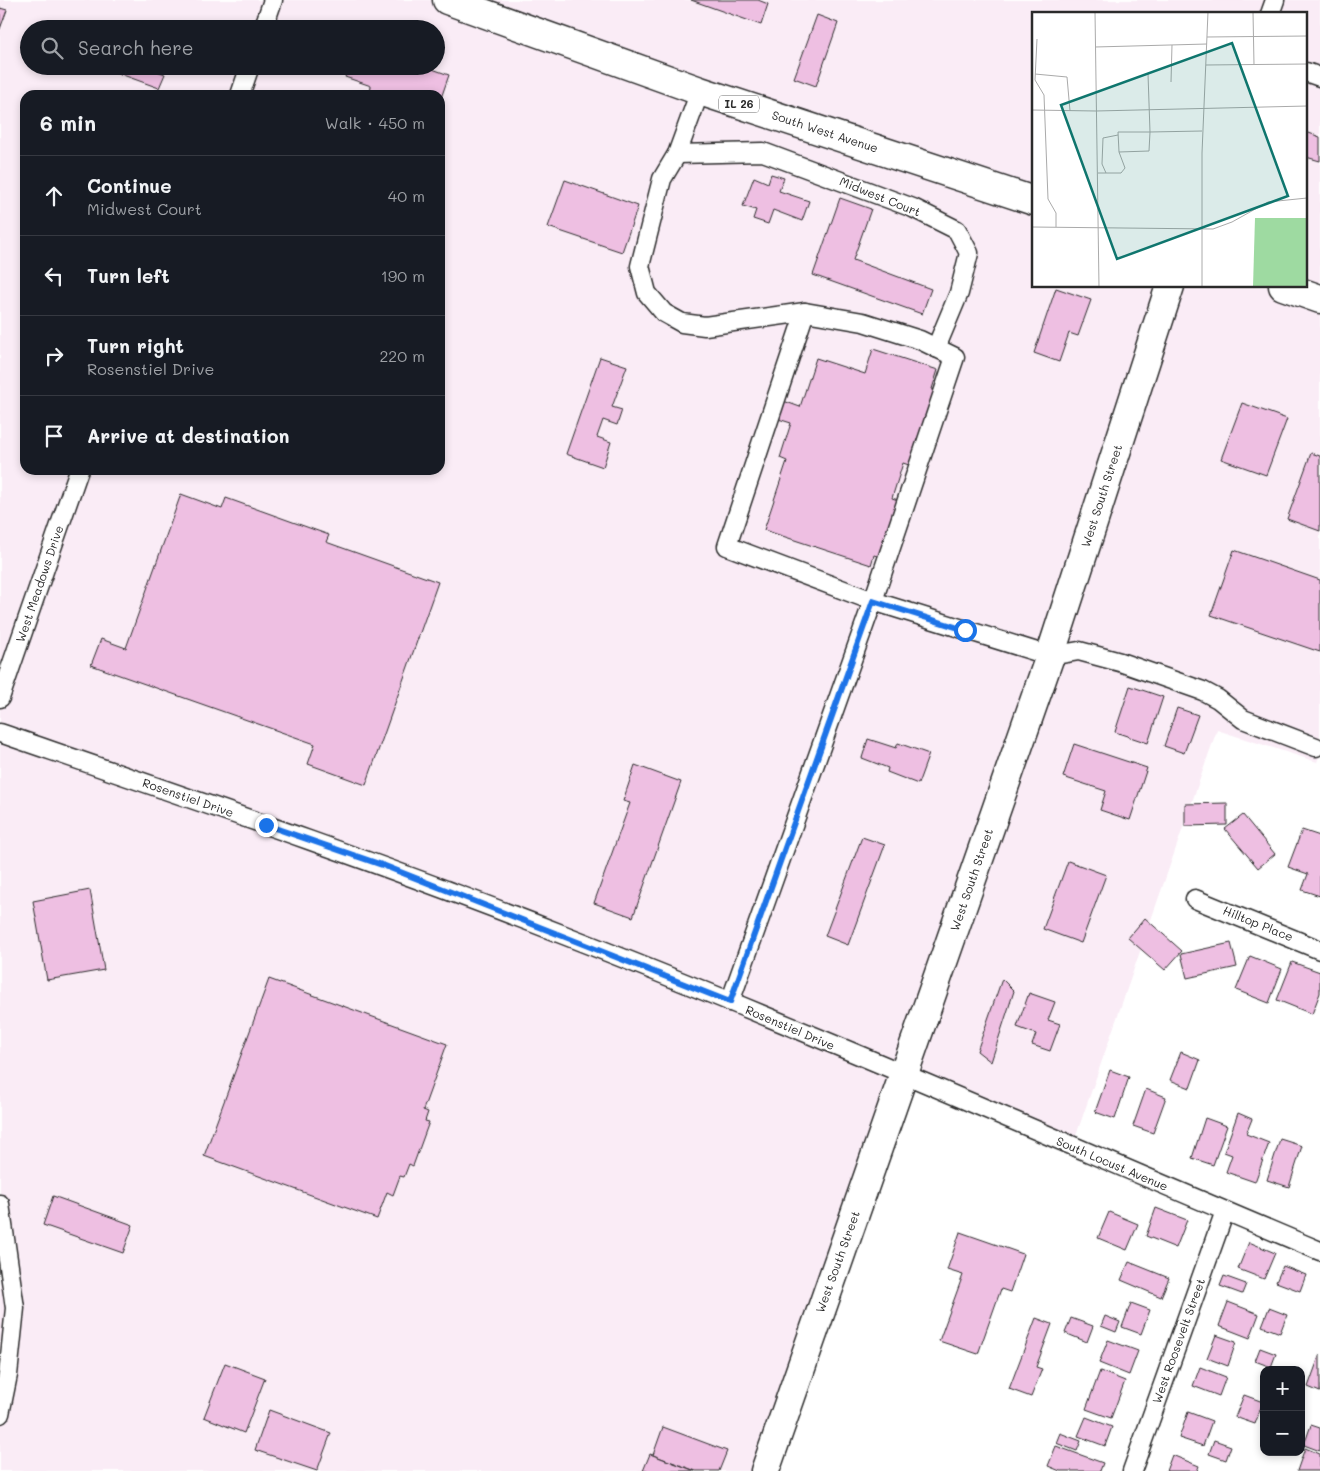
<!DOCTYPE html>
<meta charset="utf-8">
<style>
:root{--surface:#171b24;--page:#242831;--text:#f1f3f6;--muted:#9ea1a6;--line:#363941}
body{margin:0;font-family:Mali,sans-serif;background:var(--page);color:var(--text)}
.controls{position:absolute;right:15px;bottom:15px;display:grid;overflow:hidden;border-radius:10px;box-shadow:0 2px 8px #0003}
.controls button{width:45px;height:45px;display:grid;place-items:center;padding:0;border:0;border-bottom:1px solid var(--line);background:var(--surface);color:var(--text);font:25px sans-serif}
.stop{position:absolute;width:15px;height:15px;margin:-11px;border:4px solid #1a73e8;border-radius:50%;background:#fff}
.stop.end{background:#1a73e8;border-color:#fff;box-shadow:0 1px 5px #0008}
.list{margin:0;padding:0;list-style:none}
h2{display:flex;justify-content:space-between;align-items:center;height:65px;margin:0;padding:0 20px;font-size:21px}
h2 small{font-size:16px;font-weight:400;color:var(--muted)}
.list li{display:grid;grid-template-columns:32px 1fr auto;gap:15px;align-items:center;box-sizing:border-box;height:80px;padding:0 20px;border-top:1px solid var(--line)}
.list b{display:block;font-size:19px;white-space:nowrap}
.list p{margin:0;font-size:16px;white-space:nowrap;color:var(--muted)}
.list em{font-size:16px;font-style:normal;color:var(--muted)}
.icon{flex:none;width:28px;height:28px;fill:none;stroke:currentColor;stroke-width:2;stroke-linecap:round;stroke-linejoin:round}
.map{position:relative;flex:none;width:1320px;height:1471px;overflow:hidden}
.search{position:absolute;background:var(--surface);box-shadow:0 2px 8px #0003;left:20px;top:20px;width:425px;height:55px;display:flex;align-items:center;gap:12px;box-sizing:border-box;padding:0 18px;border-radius:28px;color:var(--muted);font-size:19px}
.panel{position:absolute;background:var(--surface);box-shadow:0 2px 8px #0003;left:20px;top:90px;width:425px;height:385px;border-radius:15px}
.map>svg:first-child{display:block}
.built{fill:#faecf6;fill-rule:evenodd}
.building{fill:#eebfe2;stroke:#2b2b2b}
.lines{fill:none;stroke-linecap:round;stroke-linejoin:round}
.street-casing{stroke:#2b2b2b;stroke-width:21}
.primary-casing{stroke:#2b2b2b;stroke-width:31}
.street{stroke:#fff;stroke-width:18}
.primary{stroke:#fff;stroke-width:28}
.route{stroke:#1a73e8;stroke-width:6}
.labels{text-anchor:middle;stroke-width:4;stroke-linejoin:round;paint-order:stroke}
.shield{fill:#fff;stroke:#6b6b6b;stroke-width:1}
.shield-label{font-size:11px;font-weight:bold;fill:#2b2b2b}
.street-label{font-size:12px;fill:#2b2b2b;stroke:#fff}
.inset-road{fill:none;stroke:#aaa;stroke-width:1}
.view{fill:#0f766e;fill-opacity:0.15;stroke:#0f766e;stroke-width:2.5}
.inset-edge{fill:none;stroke:#2b2b2b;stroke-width:2.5}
</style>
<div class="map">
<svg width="1320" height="1471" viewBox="0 0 1320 1471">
<rect width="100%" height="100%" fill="#fff"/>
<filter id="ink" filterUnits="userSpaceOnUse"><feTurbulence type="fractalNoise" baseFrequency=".02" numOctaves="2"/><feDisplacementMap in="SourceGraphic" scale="10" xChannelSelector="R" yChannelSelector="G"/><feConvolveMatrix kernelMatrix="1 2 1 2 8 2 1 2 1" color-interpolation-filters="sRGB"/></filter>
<g filter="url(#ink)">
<path class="built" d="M 0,0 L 1320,0 L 1320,754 L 1317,762 L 1217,730 L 1072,1147 L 905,1076 L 765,1471 L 0,1471 ZM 1034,14 L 1306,14 L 1306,286 L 1034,286 ZM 29,29 L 436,29 L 436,66 L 29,66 ZM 25,95 L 440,95 L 440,470 L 25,470 Z"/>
<g class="building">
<path d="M 691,0 L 758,0 L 768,4 L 761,25 Z"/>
<path d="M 0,8 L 7,10 L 0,29 Z"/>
<path d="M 817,15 L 838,23 L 816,86 L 794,78 Z"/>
<path d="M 98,66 L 143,66 L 165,74 L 159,88 Z"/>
<path d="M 349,66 L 424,66 L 449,75 L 440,101 L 440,95 L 370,95 L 371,86 L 345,77 Z"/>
<path d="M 1306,132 L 1320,137 L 1320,161 L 1306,157 Z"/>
<path d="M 771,174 L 784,178 L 779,191 L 809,201 L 802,221 L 773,210 L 768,224 L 753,219 L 756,210 L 743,206 L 754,177 L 768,183 Z"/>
<path d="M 565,180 L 638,206 L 622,252 L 548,227 Z"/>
<path d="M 840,198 L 871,209 L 853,260 L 931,289 L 922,314 L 813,275 Z"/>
<path d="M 1056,288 L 1091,300 L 1078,336 L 1069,333 L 1059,362 L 1034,353 Z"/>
<path d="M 873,349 L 938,370 L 932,389 L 937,391 L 912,466 L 903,463 L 892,498 L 901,501 L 882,558 L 874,555 L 871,565 L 764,530 L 787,461 L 780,458 L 791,423 L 772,417 L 778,399 L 800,407 L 816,358 L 865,374 Z"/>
<path d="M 600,357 L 627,366 L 612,407 L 622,410 L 617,425 L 603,420 L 597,437 L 611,442 L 603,467 L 566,454 Z"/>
<path d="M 1242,403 L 1287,419 L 1266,475 L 1221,459 Z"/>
<path d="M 1311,453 L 1320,456 L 1320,531 L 1287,519 Z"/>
<path d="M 181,494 L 222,509 L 226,498 L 329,535 L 326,542 L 438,582 L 366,785 L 308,764 L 315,744 L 91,665 L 101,639 L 126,648 Z"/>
<path d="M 1234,550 L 1320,580 L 1320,652 L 1211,615 Z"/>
<path d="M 1130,686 L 1163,697 L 1148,743 L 1115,732 Z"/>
<path d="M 1177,708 L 1198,715 L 1184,753 L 1164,746 Z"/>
<path d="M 868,739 L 896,748 L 898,743 L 929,754 L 918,784 L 887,772 L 888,768 L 862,758 Z"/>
<path d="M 1074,744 L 1147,768 L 1130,820 L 1100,810 L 1106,791 L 1063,777 Z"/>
<path d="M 635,765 L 681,782 L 633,917 L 594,903 L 630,803 L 623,801 Z"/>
<path d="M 1227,803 L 1227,825 L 1185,826 L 1185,804 Z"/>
<path d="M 1243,815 L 1275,854 L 1258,868 L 1225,829 Z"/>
<path d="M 1302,830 L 1320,836 L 1320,896 L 1302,890 L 1308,874 L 1288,867 Z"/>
<path d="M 862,837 L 885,845 L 848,945 L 825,936 Z"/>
<path d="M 1068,861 L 1106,875 L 1081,943 L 1043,929 Z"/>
<path d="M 90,890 L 104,970 L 47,980 L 33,901 Z"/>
<path d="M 1145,918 L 1182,951 L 1165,970 L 1128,938 Z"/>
<path d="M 1231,943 L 1237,967 L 1187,978 L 1181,954 Z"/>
<path d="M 1250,956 L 1282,969 L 1269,1003 L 1236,990 Z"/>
<path d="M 1292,962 L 1320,972 L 1320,993 L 1312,1014 L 1277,1000 Z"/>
<path d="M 269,979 L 447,1044 L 423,1110 L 428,1112 L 425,1121 L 429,1122 L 413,1166 L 409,1164 L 404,1177 L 400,1176 L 393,1195 L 387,1192 L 377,1219 L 204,1156 Z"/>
<path d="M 1002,979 L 1014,991 L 991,1062 L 977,1051 Z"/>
<path d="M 1029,993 L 1055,1002 L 1048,1020 L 1060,1024 L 1050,1051 L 1032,1045 L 1036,1034 L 1017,1027 Z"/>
<path d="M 1181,1052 L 1200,1060 L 1190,1088 L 1170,1080 Z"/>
<path d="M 1110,1070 L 1129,1077 L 1115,1119 L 1095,1112 Z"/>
<path d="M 1146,1089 L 1166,1097 L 1153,1133 L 1133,1126 Z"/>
<path d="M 1238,1113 L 1252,1119 L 1246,1134 L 1269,1143 L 1255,1182 L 1226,1172 L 1232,1155 L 1224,1152 Z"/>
<path d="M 1205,1118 L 1227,1126 L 1213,1165 L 1192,1158 Z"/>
<path d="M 1280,1139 L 1302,1146 L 1289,1187 L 1267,1180 Z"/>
<path d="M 53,1196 L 133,1225 L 123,1253 L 43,1225 Z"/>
<path d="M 1156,1208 L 1187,1220 L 1176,1248 L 1146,1236 Z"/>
<path d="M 1109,1212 L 1138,1224 L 1127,1250 L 1098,1238 Z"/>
<path d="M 960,1232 L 1023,1254 L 1010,1292 L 1001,1289 L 978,1354 L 939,1341 L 963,1275 L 947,1270 Z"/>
<path d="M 1249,1242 L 1275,1253 L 1264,1279 L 1238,1269 Z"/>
<path d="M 1129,1262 L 1169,1278 L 1161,1297 L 1121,1280 Z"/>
<path d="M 1283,1266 L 1306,1275 L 1300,1291 L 1276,1282 Z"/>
<path d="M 1224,1276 L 1246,1284 L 1242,1294 L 1220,1286 Z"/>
<path d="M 1228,1302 L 1259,1314 L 1250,1338 L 1219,1326 Z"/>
<path d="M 1131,1303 L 1150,1310 L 1141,1334 L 1122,1327 Z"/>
<path d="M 1269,1308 L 1287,1315 L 1280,1333 L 1262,1326 Z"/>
<path d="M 1105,1316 L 1120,1322 L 1116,1332 L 1101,1326 Z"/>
<path d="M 1036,1318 L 1052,1324 L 1036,1367 L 1042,1369 L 1031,1397 L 1009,1389 Z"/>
<path d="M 1071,1318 L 1093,1326 L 1087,1342 L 1065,1333 Z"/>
<path d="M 1216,1335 L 1236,1342 L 1228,1366 L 1207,1358 Z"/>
<path d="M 1108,1340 L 1138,1351 L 1129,1375 L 1099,1363 Z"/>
<path d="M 1260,1348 L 1276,1354 L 1271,1367 L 1255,1361 Z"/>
<path d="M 1320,1354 L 1320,1392 L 1308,1387 Z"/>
<path d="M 225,1363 L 265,1378 L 244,1433 L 204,1417 Z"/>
<path d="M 1200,1367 L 1226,1377 L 1219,1396 L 1193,1386 Z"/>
<path d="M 1100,1371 L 1125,1381 L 1111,1418 L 1086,1409 Z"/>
<path d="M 1244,1395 L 1263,1402 L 1255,1424 L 1235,1417 Z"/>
<path d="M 269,1410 L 331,1433 L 317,1471 L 255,1450 Z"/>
<path d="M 1188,1412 L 1212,1421 L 1203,1446 L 1179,1438 Z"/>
<path d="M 1086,1417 L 1112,1427 L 1105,1446 L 1078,1436 Z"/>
<path d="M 1311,1425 L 1320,1428 L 1320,1451 L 1304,1445 Z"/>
<path d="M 663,1427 L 727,1451 L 719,1471 L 696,1471 L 653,1455 Z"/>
<path d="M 1060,1433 L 1081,1441 L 1077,1451 L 1056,1443 Z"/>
<path d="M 1214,1440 L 1231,1446 L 1226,1460 L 1209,1454 Z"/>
<path d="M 1056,1446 L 1103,1463 L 1100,1471 L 1060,1471 L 1048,1466 Z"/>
<path d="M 1305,1448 L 1320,1454 L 1320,1471 L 1297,1471 Z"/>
<path d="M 650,1454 L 695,1471 L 643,1471 Z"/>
<path d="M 1172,1455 L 1199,1466 L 1197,1471 L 1166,1471 Z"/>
</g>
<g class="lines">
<g class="street-casing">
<g id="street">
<path d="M 1270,14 L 1275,0"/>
<path d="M 263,29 L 273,0"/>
<path d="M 1306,72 L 1320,77"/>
<path d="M 700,91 L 677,154 L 662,179 L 640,266 L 647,293 L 664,313 L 682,323 L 705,326 L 805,312 L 863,322 L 920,340 L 955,357 L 873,601 L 1050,656 L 1079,651 L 1120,662 L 1203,691 L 1218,699 L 1243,719 L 1316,747"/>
<path d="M 240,95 L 250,66"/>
<path d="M 677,154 L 763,152 L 913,208 L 957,230 L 969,253 L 959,293 L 936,348"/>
<path d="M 0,698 L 79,470"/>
<path d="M 0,733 C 189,798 378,862 564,935 C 818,1034 1068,1145 1320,1251"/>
<path d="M 1195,899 L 1320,950"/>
<path d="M 730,1002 L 873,601 L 727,546 L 805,312"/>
<path d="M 0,1204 L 15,1308 L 8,1375 L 0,1414"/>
<path d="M 1132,1471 L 1225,1211"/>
</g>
</g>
<g class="primary-casing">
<g id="primary">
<path d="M 447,0 L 700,91 L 1034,201"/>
<path d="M 1283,286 L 1320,299"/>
<path d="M 765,1471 L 1050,656 L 1170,286"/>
</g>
</g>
<use href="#street" class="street"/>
<use href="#primary" class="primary"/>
</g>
</g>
<g class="lines" filter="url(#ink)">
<path class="route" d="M 266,825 L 385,866 L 730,1002 L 873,601 L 965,630"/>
</g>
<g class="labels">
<rect class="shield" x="719" y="95.5" width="40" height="17" rx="4"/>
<g class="shield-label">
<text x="739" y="108">IL 26</text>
</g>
<g class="street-label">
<text transform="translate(825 132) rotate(18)" y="4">South West Avenue</text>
<text transform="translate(880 197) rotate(22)" y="4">Midwest Court</text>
<text transform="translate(1102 496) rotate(-72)" y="4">West South Street</text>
<text transform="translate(40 584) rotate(-71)" y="4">West Meadows Drive</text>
<text transform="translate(188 798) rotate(19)" y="4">Rosenstiel Drive</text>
<text transform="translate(972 880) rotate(-71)" y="4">West South Street</text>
<text transform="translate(1258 924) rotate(22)" y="4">Hilltop Place</text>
<text transform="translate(790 1028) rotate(23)" y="4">Rosenstiel Drive</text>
<text transform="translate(1112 1164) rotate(23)" y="4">South Locust Avenue</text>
<text transform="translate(838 1262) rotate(-70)" y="4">West South Street</text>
<text transform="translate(1179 1341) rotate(-70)" y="4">West Roosevelt Street</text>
</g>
</g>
<g transform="translate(1032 12)">
<rect width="275" height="275" fill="#fff"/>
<path d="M 223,206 L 275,206 L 275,275 L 221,275 Z" fill="#9edaa1"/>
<path class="inset-road" d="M 63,0 L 67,275M 221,0 L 222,53M 175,25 L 275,24M 5,27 L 3,68 L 12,83 L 16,187 L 24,201 L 24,215M 63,35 L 175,32M 174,53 L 275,52M 3,62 L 35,65 L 38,99M 139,70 L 140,33M 0,98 L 64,99M 64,99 L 275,94M 87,140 L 117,139 L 118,120 L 170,119M 66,161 L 89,161 L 93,156 L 87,140 L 86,120 L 118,120 L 116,62M 74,161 L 70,152 L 71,126 L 86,123M 0,215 L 181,217 L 200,210 L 236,190 L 275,186M 170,275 L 170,141 L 176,0"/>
<path class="view" d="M 200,31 L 256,184 L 85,247 L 29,93 Z"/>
<rect width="275" height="275" class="inset-edge"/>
</g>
</svg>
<div class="controls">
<button>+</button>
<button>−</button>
</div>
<div class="stop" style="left:965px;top:630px"></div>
<div class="stop end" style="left:266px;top:825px"></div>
<div class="search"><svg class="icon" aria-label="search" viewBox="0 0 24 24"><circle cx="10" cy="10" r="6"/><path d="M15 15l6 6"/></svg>Search here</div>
<section class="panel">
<h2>6 min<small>Walk · 450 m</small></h2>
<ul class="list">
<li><svg class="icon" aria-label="ahead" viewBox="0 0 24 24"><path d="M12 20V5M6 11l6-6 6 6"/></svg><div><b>Continue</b><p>Midwest Court</p></div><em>40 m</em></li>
<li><svg class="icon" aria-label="left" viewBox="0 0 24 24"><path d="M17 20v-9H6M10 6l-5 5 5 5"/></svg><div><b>Turn left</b></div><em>190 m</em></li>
<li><svg class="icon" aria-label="right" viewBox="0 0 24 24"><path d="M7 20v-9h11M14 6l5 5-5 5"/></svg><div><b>Turn right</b><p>Rosenstiel Drive</p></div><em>220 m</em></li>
<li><svg class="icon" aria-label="arrive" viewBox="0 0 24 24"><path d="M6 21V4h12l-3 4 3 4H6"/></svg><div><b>Arrive at destination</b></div></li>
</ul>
</section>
</div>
